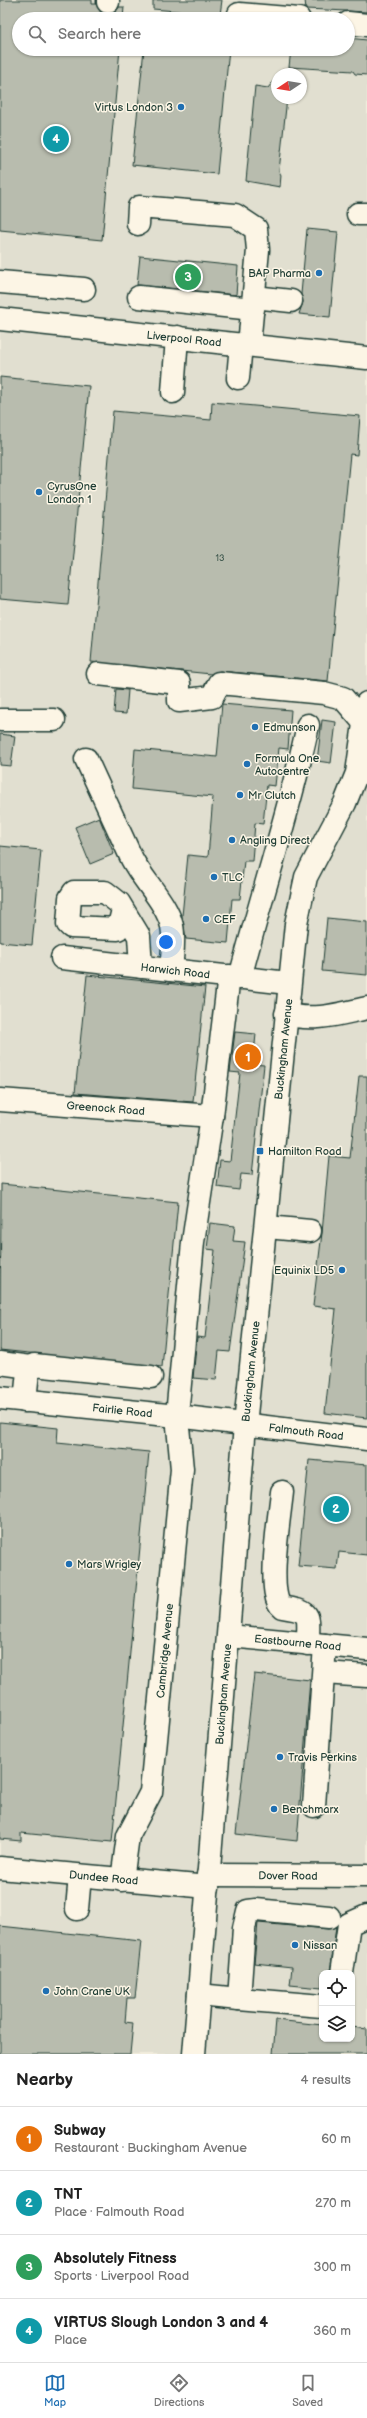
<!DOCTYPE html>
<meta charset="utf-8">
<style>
:root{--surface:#fff;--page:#f2f2f2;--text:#222;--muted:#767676;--line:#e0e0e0;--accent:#1f6fb2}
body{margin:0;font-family:"Balsamiq Sans",sans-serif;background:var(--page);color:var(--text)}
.controls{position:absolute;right:12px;bottom:12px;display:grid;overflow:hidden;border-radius:8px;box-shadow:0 1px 3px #0004}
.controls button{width:36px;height:36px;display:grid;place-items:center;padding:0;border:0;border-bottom:1px solid var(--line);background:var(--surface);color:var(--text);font:20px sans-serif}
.compass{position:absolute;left:271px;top:68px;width:36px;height:36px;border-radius:50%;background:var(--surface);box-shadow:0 1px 3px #0004;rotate:258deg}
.you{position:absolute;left:166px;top:942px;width:14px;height:14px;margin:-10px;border:3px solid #fff;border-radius:50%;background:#1a73e8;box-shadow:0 0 0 6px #1a73e833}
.badge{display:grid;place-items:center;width:26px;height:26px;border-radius:50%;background:var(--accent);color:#fff;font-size:13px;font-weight:700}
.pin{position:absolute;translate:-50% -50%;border:2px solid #fff;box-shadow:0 1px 4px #0006}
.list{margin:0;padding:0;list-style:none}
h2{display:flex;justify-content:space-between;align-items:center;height:52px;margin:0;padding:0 16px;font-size:17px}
h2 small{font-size:13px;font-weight:400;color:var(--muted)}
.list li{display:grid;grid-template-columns:26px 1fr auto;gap:12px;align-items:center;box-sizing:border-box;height:64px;padding:0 16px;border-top:1px solid var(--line)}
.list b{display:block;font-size:15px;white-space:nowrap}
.list p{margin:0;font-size:13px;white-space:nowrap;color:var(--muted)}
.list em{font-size:13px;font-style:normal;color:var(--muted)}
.icon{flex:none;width:22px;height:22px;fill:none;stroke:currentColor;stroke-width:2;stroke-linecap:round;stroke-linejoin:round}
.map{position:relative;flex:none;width:367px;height:2054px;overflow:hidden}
.search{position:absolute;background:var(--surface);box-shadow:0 1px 3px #0004;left:12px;right:12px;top:12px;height:44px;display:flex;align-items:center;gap:10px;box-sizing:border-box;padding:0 14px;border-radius:22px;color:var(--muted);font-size:15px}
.sheet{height:308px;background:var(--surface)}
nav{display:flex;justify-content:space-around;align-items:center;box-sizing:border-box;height:56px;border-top:1px solid var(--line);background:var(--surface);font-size:11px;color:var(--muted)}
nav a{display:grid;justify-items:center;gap:2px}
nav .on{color:var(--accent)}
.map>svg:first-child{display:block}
.built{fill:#e1dfd0;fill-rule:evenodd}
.building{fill:#b8bcae;stroke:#1f3d34}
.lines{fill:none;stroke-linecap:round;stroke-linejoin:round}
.minor-casing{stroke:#1f3d34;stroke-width:25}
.minor{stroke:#fcf5e5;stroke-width:22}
.poi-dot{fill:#1f6fb2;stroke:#fcf5e5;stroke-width:1.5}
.labels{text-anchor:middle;stroke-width:3;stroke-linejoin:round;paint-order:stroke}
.number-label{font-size:9px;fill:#455d52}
.poi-label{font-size:11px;fill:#1f3d34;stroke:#fcf5e5;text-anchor:start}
.street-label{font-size:11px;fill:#1f3d34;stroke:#fcf5e5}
</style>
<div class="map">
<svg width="367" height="2054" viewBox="0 0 367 2054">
<rect width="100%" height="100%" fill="#f3eede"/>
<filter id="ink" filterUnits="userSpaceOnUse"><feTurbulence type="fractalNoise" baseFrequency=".025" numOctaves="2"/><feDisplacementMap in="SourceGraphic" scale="8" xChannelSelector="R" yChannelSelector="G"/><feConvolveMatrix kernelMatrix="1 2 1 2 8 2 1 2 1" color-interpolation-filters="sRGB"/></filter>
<g filter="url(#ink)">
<path class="built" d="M 0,0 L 367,0 L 367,2054 L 0,2054 ZM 19,19 L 348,19 L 348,49 L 19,49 ZM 277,74 L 301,74 L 301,98 L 277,98 ZM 322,1973 L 352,1973 L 352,2039 L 322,2039 Z"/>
<g class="building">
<path d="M 0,0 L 92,0 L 92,4 L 96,4 L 101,13 L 108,14 L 115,13 L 119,7 L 124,7 L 123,19 L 19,19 L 19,49 L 120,49 L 102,240 L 0,230 Z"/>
<path d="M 153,0 L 222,0 L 220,15 L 153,9 Z"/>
<path d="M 305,0 L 367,0 L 367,12 L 306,9 Z"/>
<path d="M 348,38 L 367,40 L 367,75 L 355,74 L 353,71 L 289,67 L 291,49 L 348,49 Z"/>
<path d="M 144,49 L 229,49 L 217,174 L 132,165 Z"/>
<path d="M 277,76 L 277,98 L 287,98 L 279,171 L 281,175 L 280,187 L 246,181 L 255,86 L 268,88 Z"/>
<path d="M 307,229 L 338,232 L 330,317 L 299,314 L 303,302 L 301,294 Z"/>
<path d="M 140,256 L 238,266 L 236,295 L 137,285 Z"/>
<path d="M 0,377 L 89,386 L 68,605 L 0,599 Z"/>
<path d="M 212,402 L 360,416 L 357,455 L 350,454 L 328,681 L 220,671 L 211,674 L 91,662 L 113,411 L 211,420 Z"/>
<path d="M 116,689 L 128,690 L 126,714 L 114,713 Z"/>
<path d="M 222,704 L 291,710 L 288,749 L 279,748 L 275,786 L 267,785 L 263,824 L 255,823 L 252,861 L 244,861 L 240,899 L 232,899 L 228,943 L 186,939 L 182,916 L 188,855 L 208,857 L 213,797 L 132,789 L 135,749 L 217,757 Z"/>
<path d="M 322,720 L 336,722 L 331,763 L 317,761 Z"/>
<path d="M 0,734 L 15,736 L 11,766 L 0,765 Z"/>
<path d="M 99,817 L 114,854 L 90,864 L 75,827 Z"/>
<path d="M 0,846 L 41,850 L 32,945 L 0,942 Z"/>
<path d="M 327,918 L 367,922 L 367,975 L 322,971 Z"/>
<path d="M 87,975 L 205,987 L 193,1102 L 75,1093 Z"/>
<path d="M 235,1032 L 256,1034 L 253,1064 L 264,1065 L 252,1175 L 241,1174 L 239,1190 L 217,1187 L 220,1160 L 230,1161 L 240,1073 L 230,1072 Z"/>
<path d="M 359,1076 L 367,1076 L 367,1418 L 325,1413 L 336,1309 L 313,1306 L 322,1233 L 329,1156 L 350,1158 Z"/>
<path d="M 1,1184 L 178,1202 L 162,1367 L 0,1350 Z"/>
<path d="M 210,1223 L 235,1226 L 233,1241 L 245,1242 L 230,1352 L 219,1351 L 216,1380 L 193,1378 L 197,1337 L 205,1338 L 215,1250 L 207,1249 Z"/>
<path d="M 0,1422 L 58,1428 L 57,1443 L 149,1452 L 112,1842 L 21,1833 L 21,1841 L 0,1839 Z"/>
<path d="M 309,1460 L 367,1465 L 367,1555 L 339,1552 L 337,1569 L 298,1566 Z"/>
<path d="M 254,1674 L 310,1680 L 297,1841 L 236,1834 Z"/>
<path d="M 258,1923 L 328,1929 L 336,1927 L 330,1973 L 322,1973 L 322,1988 L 290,1985 L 292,1967 L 254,1963 Z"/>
<path d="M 0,1926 L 141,1941 L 135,1998 L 127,1998 L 125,2022 L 133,2023 L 130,2054 L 0,2054 Z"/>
<path d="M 276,2020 L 322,2025 L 322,2039 L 352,2039 L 352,2027 L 367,2029 L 367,2054 L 273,2054 Z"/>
</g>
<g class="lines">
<g class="minor-casing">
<g id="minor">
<path d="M 108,2 L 108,0"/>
<path d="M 239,14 L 299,19"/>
<path d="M 348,23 L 367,25"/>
<path d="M 358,214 L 367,214"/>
<path d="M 138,224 L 139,207 L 235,215 L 256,229 L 258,250 L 249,345"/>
<path d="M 0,282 L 84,289"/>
<path d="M 139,297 L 253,309"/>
<path d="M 254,297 L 291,301"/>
<path id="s1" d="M 0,319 L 367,358"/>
<path d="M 238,378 L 241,344"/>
<path d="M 173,392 L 177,337"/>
<path d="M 98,674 L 179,683 L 179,701 L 212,697 L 219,683 L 324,693 L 343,698 L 367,726"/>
<path d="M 0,720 L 54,720"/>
<path d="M 86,759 L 132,859 C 144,882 166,902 172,926 C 175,940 172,956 171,970"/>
<path d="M 123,910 L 118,929 L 71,927 L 68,924 L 70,898 L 74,892 L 105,892 L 119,903 L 139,936 L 141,967"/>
<path id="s2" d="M 62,958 L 288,983"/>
<path d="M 240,978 C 262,893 290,810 308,725"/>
<path d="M 286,1014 C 313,1022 339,1014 367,1008"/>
<path id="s3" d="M 0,1100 L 212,1116"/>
<path d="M 267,1227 L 310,1231"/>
<path d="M 0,1363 L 30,1367"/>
<path id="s4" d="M 0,1398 L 177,1416 L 367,1439"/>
<path d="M 25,1401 L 28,1371 L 30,1367 L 34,1365 L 151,1377"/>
<path d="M 282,1492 C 280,1513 266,1596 282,1607 C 313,1612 308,1614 308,1644"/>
<path id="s5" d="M 229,1636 L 367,1649"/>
<path d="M 324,1673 L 367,1676"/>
<path d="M 314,1806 L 325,1645"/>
<path id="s6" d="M 0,1868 L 208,1887"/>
<path id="s7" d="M 208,1875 L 367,1876"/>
<path id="s8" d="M 122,1880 L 128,1836 L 151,1792 L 182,1469 L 177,1416 L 193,1242 L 212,1116 L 229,976"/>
<path d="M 77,1909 L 80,1876"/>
<path d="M 342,1973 L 349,1924 L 367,1916"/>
<path d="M 199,1995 L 239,1999 L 244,1928 L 248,1911 L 256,1910 L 329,1917"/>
<path d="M 239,1999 L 322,2006"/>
<path id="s9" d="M 194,2054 L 245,1425 L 296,924 L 306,877 L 345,803 L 357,773 L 367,703"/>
</g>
</g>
<use href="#minor" class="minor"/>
</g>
</g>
<g class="poi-dot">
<circle cx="181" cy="107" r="4"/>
<circle cx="319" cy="273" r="4"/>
<circle cx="39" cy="492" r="4"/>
<circle cx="255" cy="727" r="4"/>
<circle cx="247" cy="764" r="4"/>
<circle cx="240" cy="795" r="4"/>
<circle cx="232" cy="840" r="4"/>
<circle cx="214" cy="877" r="4"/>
<circle cx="206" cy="919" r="4"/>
<rect x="256" y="1147" width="8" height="8" rx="2"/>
<circle cx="342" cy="1270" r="4"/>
<circle cx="69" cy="1564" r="4"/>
<circle cx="280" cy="1757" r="4"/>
<circle cx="274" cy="1809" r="4"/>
<circle cx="295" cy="1945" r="4"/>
<circle cx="46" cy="1991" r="4"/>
</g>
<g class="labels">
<g class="number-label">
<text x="220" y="561">13</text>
</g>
<g class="poi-label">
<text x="173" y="111" text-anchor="end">Virtus London 3</text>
<text x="311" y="277" text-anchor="end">BAP Pharma</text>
<text x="47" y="490">CyrusOne<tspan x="47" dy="13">London 1</tspan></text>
<text x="263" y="731">Edmunson</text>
<text x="255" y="762">Formula One<tspan x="255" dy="13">Autocentre</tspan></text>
<text x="248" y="799">Mr Clutch</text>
<text x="240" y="844">Angling Direct</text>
<text x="222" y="881">TLC</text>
<text x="214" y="923">CEF</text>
<text x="268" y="1155">Hamilton Road</text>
<text x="334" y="1274" text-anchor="end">Equinix LD5</text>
<text x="77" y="1568">Mars Wrigley</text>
<text x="288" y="1761">Travis Perkins</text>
<text x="282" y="1813">Benchmarx</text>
<text x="303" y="1949">Nissan</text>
<text x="54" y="1995">John Crane UK</text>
</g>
<g class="street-label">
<text dy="4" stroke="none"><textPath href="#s1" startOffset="185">Liverpool Road</textPath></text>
<text dy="4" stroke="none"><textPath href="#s2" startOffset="114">Harwich Road</textPath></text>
<text dy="4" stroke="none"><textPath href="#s9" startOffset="1009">Buckingham Avenue</textPath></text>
<text dy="4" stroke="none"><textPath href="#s3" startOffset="106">Greenock Road</textPath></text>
<text dy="4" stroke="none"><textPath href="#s9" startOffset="685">Buckingham Avenue</textPath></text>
<text dy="4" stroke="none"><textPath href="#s4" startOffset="123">Fairlie Road</textPath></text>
<text dy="4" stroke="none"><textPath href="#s4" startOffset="308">Falmouth Road</textPath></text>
<text dy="4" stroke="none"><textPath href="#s5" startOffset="69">Eastbourne Road</textPath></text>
<text dy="4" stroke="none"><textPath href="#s8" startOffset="236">Cambridge Avenue</textPath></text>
<text dy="4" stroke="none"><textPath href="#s9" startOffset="361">Buckingham Avenue</textPath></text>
<text dy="4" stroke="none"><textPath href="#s7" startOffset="80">Dover Road</textPath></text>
<text dy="4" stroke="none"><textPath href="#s6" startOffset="104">Dundee Road</textPath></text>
</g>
</g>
</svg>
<div class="controls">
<button><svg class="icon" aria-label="locate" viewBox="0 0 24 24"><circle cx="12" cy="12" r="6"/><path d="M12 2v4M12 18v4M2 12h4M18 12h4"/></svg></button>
<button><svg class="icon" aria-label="layers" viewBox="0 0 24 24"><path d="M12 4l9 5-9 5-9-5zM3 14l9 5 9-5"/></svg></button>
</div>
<svg class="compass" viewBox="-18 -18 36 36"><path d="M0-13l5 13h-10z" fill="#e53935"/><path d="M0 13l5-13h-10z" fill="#767676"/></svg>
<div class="you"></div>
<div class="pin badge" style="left:248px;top:1057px;background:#e8710a">1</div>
<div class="pin badge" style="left:336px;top:1509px;background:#0f9aa8">2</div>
<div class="pin badge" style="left:188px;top:277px;background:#2e9e5b">3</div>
<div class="pin badge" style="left:56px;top:139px;background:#0f9aa8">4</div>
<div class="search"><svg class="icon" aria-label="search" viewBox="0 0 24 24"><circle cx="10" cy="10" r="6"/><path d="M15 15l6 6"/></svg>Search here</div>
</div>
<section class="sheet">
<h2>Nearby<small>4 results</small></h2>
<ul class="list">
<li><span class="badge" style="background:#e8710a">1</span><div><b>Subway</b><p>Restaurant · Buckingham Avenue</p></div><em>60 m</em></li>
<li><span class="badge" style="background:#0f9aa8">2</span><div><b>TNT</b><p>Place · Falmouth Road</p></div><em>270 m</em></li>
<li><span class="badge" style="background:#2e9e5b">3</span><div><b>Absolutely Fitness</b><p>Sports · Liverpool Road</p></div><em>300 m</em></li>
<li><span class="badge" style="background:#0f9aa8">4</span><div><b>VIRTUS Slough London 3 and 4</b><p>Place</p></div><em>360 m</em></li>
</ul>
</section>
<nav>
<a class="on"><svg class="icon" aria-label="map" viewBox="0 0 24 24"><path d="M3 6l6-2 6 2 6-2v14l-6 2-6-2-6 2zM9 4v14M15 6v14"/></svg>Map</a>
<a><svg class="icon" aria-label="directions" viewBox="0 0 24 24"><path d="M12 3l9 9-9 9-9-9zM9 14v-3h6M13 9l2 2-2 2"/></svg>Directions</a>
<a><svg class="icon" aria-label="saved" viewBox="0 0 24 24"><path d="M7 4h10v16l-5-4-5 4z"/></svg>Saved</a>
</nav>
